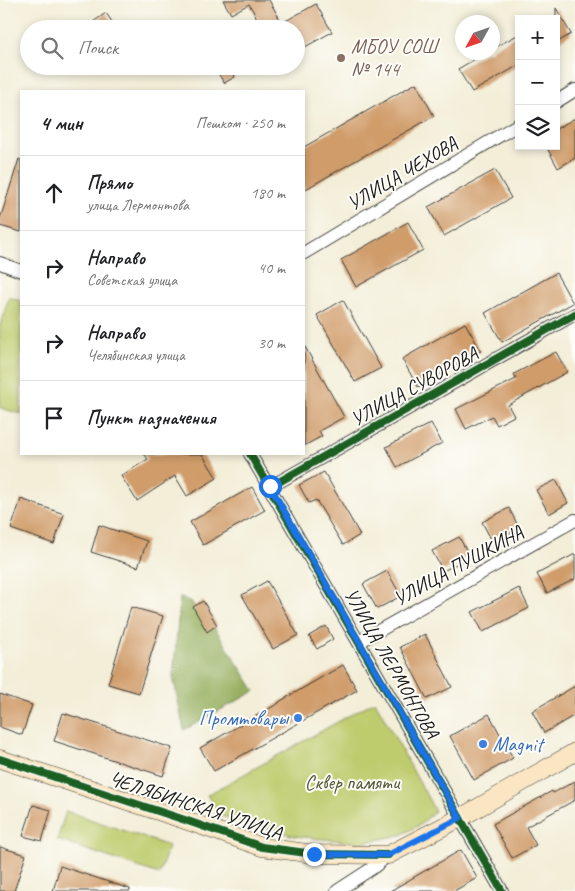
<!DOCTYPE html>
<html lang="ru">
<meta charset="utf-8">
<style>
:root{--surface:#fff;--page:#f6f6f6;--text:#202124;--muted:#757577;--line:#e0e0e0}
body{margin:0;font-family:Caveat,sans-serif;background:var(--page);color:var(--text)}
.controls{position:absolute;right:15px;top:15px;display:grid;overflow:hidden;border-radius:0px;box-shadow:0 2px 8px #0003}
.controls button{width:45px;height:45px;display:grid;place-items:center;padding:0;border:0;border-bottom:1px solid var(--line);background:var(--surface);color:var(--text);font:25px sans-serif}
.compass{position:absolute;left:455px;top:15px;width:45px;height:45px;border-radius:50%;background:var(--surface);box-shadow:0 2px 8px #0003;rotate:230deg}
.stop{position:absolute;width:15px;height:15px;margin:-11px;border:4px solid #1a73e8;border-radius:50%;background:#fff}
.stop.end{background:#1a73e8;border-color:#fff;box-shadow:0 1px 5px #0008}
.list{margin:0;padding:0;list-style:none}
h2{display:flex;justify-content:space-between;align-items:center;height:65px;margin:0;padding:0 20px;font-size:21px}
h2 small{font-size:16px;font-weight:400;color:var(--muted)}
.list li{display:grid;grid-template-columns:32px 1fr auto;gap:15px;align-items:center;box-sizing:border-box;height:75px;padding:0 20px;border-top:1px solid var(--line)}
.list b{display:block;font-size:19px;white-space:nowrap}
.list p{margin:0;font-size:16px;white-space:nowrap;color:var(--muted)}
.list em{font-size:16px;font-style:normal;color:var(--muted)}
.icon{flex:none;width:28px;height:28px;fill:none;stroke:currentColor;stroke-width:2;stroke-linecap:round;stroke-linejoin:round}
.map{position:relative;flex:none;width:575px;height:891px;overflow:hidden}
.search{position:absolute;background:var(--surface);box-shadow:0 2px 8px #0003;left:20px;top:20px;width:285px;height:55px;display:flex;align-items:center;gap:12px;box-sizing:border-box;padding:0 18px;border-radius:28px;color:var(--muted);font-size:19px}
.panel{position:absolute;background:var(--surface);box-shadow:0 2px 8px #0003;left:20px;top:90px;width:285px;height:365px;border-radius:0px}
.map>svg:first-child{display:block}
.green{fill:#bfcc6e;stroke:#6e7445}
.forest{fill:#97b061;stroke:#5a663e}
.building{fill:#d09c6a}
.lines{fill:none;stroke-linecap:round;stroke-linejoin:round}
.street-casing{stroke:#3c3c38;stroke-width:14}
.secondary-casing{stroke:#3c3c38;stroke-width:19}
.street{stroke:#fff;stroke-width:12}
.secondary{stroke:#fbe6c4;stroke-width:18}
.cycleway-casing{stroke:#fdfcf7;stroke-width:11}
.cycleway{stroke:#1b5e20;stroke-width:8}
.route{stroke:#1a73e8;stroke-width:6}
.education-dot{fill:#8d6e63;stroke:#fdfcf7;stroke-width:2}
.shop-dot{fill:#3f7fe0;stroke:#fdfcf7;stroke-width:2}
.labels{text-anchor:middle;stroke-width:4;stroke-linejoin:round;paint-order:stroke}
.education-label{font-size:20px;fill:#785e54;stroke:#fdfcf7;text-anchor:start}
.street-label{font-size:20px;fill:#1c1c1c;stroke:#fdfcf7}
.shop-label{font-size:20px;fill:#366cbe;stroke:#fdfcf7;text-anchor:end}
.park-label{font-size:20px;fill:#555a39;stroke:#fdfcf7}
</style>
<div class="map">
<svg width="575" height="891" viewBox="0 0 575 891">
<rect width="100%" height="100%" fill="#fdfcf7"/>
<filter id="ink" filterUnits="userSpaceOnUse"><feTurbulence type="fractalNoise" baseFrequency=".02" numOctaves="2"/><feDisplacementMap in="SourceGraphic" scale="10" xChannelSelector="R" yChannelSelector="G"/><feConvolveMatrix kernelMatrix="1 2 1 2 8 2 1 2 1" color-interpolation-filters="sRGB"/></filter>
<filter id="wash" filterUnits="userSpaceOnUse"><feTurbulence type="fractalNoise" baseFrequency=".0096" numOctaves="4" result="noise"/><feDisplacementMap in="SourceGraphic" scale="20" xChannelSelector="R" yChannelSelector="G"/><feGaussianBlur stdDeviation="1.12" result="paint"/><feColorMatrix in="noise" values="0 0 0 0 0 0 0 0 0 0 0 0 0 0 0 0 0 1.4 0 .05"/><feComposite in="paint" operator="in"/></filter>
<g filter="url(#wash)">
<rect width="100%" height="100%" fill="#f3eed8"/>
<g class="green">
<path d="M 9,297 L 21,301 L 21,414 L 0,408 L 0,325 Z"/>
<path d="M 375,701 L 435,811 L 420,825 L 401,835 L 361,843 L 295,836 L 221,816 L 207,795 Z"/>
<path d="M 66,811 L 169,846 L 159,874 L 57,840 Z"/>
</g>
<path class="forest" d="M 180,597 L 193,604 L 213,625 L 255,691 L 184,730 L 173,677 Z"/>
<g id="blocks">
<g class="building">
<path d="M 223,0 L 269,0 L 282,23 L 316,4 L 332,32 L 296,52 L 296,29 L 263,29 L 249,4 L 231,14 Z"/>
<path d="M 556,8 L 571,34 L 556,43 Z"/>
<path d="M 106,13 L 117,29 L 97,29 L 93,22 Z"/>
<path d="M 519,34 L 519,65 L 472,92 L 458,69 L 487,52 L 492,52 L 492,49 Z"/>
<path d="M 214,66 L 230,66 L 235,77 L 224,83 Z"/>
<path d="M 416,83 L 434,116 L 304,190 L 304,147 Z"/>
<path d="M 575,118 L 575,158 L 558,168 L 546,146 L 556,146 L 556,129 Z"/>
<path d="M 19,159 L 21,160 L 21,232 L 0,226 L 0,219 Z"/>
<path d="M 495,170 L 511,198 L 444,236 L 428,207 Z"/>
<path d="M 408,222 L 423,250 L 356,287 L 341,260 Z"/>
<path d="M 556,273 L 573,303 L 502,342 L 485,313 Z"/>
<path d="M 343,300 L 381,368 L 355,382 L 317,315 Z"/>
<path d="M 465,323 L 481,351 L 418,387 L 402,359 Z"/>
<path d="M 304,345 L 344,417 L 319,431 L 322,436 L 304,446 Z"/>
<path d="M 556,352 L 567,372 L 508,405 L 514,416 L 497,425 L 492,416 L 466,429 L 456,409 L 516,379 L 514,374 Z"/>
<path d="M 431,423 L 442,443 L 397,467 L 386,447 Z"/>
<path d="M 144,454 L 202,454 L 217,478 L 187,496 L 175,476 L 137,501 L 121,476 L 148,459 Z"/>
<path d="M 324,472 L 360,535 L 343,545 L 316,500 L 309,503 L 299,485 Z"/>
<path d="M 556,480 L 568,503 L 549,514 L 536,490 Z"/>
<path d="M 252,487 L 265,510 L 203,545 L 190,522 Z"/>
<path d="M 21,499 L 64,514 L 54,544 L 11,529 Z"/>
<path d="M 509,508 L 519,528 L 493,543 L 482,522 Z"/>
<path d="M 99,525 L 147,541 L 138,567 L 91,552 Z"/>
<path d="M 459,537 L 470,557 L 443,571 L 432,551 Z"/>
<path d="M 575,554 L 575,579 L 547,593 L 537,574 Z"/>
<path d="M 387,571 L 401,596 L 377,609 L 363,584 Z"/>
<path d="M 267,581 L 298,635 L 273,649 L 242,595 Z"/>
<path d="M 519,588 L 529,608 L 483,632 L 472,612 Z"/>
<path d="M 203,601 L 217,625 L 207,632 L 193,607 Z"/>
<path d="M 131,607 L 163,616 L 139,693 L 108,684 Z"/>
<path d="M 326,626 L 333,639 L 317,649 L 309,636 Z"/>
<path d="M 425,634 L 452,687 L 427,699 L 400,647 Z"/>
<path d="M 343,665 L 357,690 L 214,771 L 200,748 L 279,703 L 279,702 Z"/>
<path d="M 575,686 L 575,715 L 544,733 L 532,711 Z"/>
<path d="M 0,694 L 32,705 L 22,735 L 0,727 Z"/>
<path d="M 63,713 L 172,748 L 163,776 L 54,741 Z"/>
<path d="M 489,714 L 513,758 L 474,780 L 450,736 Z"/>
<path d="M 575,781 L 575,800 L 526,827 L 536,845 L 512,858 L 493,824 L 552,791 L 553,793 Z"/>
<path d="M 33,805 L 51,810 L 42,841 L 23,836 Z"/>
<path d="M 0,847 L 26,855 L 14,891 L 0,891 Z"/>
<path d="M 461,850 L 477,878 L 454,891 L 390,891 Z"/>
<path d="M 60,866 L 130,889 L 130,891 L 53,891 Z"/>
</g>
</g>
</g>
<g filter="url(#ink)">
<use href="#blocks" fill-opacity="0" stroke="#3c3c38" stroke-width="1"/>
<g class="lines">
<g class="street-casing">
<g id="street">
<path d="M 556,102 L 575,90"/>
<path d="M 304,253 L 519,124"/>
<path d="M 0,263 L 21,271"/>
<path d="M 250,454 L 502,891"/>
<path d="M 270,487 L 575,314"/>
<path d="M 359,642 L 575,520"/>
<path d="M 337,891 L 374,867 L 388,855"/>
</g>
</g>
<g class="secondary-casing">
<path id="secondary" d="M 0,759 L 182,819 L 262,847 L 314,854 L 388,855 L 460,818 L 575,752"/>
</g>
<use href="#street" class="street"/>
<use href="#secondary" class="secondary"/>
<g class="cycleway-casing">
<g id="cycleway">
<path d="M 250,454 L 502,891"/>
<path d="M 270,487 L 575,314"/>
<path d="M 0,759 L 182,819 L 262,847 L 314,854 L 388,855"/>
</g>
</g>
<use href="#cycleway" class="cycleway"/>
</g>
</g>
<g class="lines" filter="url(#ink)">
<path class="route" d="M 270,486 L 460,818 L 388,855 L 314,854"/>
</g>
<circle class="education-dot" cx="341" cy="58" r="5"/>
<g class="shop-dot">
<circle cx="298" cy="718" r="5"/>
<circle cx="483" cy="744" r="5"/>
</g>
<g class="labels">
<g class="education-label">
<text x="351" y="53">МБОУ СОШ<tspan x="351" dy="23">№ 144</tspan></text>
</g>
<g class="street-label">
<text transform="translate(402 173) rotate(-31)" y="7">УЛИЦА ЧЕХОВА</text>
<text transform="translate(414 386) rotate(-29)" y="7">УЛИЦА СУВОРОВА</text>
<text transform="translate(458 565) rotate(-29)" y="7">УЛИЦА ПУШКИНА</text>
<text transform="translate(392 663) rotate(60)" y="7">УЛИЦА ЛЕРМОНТОВА</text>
<text transform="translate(196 805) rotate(18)" y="7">ЧЕЛЯБИНСКАЯ УЛИЦА</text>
</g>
<g class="shop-label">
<text x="288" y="725">Промтовары</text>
<text x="493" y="751" text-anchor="start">Magnit</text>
</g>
<g class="park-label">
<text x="352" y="789">Сквер памяти</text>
</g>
</g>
</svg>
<div class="controls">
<button>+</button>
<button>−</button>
<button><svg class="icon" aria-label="layers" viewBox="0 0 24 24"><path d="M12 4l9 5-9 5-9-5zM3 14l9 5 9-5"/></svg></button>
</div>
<svg class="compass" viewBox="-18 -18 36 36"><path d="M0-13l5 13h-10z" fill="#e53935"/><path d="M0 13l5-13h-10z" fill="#757577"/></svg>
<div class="stop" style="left:270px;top:486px"></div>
<div class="stop end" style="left:314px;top:854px"></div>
<div class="search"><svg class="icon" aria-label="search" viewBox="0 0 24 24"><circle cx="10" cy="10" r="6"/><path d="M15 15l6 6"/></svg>Поиск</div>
<section class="panel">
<h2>4 мин<small>Пешком · 250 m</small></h2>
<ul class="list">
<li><svg class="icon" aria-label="ahead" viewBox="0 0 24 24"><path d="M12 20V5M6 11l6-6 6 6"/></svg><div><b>Прямо</b><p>улица Лермонтова</p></div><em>180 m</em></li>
<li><svg class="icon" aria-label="right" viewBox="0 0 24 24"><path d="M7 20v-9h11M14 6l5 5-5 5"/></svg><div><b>Направо</b><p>Советская улица</p></div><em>40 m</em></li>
<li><svg class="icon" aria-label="right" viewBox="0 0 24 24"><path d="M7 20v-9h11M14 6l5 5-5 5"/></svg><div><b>Направо</b><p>Челябинская улица</p></div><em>30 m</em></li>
<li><svg class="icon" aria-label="arrive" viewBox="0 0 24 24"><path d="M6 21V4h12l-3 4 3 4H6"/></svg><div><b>Пункт назначения</b></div></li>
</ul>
</section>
</div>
